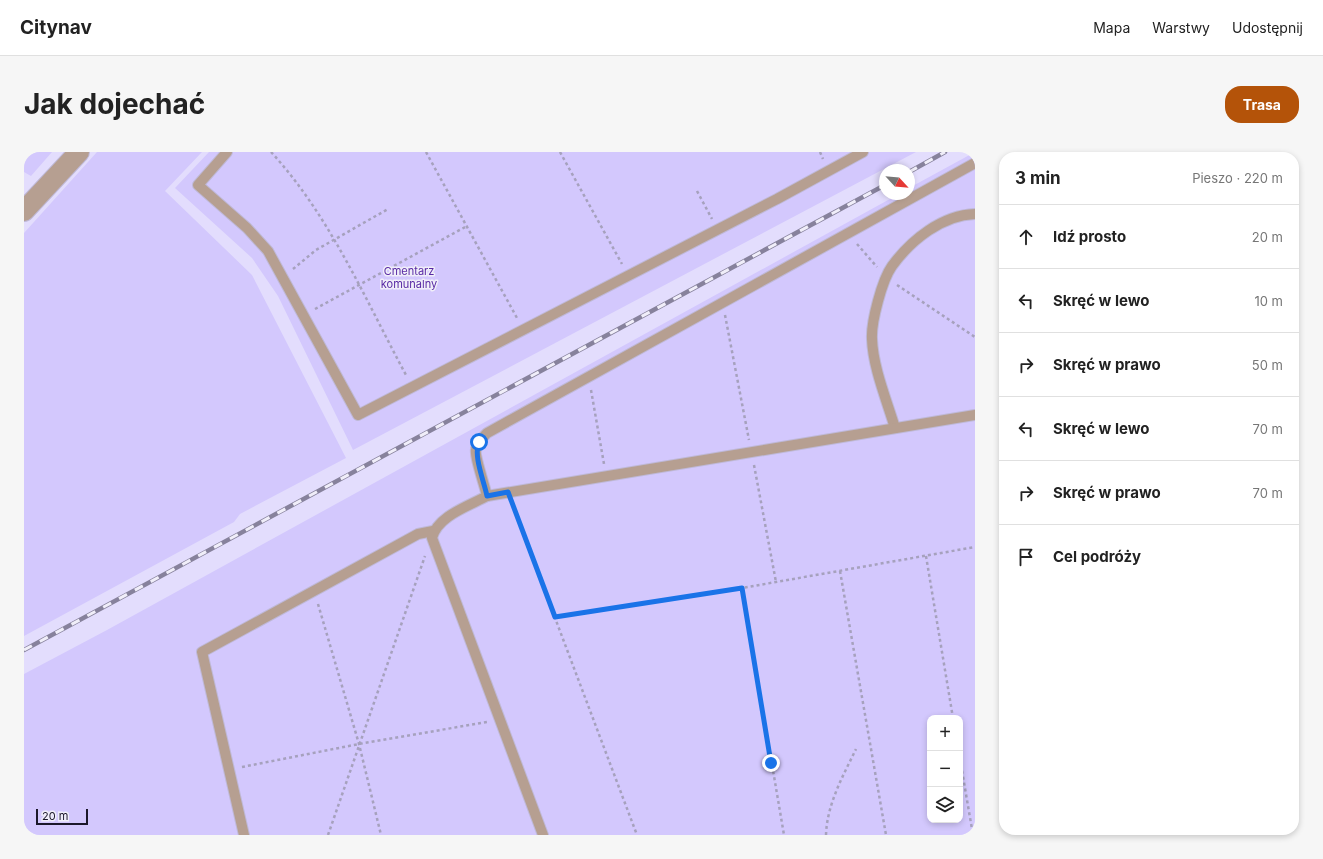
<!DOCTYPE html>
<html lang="pl">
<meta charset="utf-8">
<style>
:root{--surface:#fff;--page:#f6f6f6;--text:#222;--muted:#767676;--line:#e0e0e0;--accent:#b45309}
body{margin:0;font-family:Inter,sans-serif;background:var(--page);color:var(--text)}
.controls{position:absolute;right:12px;bottom:12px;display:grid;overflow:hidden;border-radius:8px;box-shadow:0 2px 6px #0003}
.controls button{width:36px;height:36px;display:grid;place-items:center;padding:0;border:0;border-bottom:1px solid var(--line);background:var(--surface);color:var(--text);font:20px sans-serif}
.compass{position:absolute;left:855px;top:12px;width:36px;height:36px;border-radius:50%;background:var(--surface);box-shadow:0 2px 6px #0003;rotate:116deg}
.scale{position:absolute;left:12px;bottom:10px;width:52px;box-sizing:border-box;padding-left:4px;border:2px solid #1b172a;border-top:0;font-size:11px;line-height:14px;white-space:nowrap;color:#1b172a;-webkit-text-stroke:3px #f0eef9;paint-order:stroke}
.stop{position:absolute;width:12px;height:12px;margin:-9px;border:3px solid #1a73e8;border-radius:50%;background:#fff}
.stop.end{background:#1a73e8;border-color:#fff;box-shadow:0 1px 4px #0008}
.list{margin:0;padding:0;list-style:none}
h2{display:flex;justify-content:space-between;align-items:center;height:52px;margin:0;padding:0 16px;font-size:17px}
h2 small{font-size:13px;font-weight:400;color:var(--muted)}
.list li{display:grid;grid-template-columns:26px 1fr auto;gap:12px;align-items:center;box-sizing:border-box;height:64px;padding:0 16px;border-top:1px solid var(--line)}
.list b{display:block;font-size:15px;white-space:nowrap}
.list em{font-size:13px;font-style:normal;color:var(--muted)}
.icon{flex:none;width:22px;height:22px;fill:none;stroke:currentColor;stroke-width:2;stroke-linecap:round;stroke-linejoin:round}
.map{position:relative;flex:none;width:951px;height:683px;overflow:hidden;border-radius:16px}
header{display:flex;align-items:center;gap:24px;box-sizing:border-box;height:56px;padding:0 20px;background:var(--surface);border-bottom:1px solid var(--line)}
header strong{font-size:19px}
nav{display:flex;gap:22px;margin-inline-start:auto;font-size:14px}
.intro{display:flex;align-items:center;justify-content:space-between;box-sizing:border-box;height:96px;padding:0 24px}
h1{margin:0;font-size:28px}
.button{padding:10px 18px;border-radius:16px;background:var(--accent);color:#fff;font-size:14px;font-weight:700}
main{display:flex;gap:24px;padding:0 24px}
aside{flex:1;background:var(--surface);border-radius:16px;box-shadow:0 2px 6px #0003}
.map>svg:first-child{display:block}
.green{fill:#d3c8fd;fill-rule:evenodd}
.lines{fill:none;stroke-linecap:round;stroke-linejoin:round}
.service-casing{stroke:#bfb9d7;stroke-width:12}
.minor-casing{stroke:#bfb9d7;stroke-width:22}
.path{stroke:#a6a1bd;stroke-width:2.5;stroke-dasharray:3 3;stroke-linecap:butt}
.service{stroke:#b69f91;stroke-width:10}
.minor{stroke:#b69f91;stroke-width:20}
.rail-casing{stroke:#87829c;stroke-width:4.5}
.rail{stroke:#f0eef9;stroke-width:3;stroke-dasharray:9;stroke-linecap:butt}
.route{stroke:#1a73e8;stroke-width:5}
.labels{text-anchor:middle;stroke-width:3;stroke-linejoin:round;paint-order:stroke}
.park-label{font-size:11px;fill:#592aa4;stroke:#f0eef9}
</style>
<header>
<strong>Citynav</strong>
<nav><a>Mapa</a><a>Warstwy</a><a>Udostępnij</a></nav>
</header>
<div class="intro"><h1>Jak dojechać</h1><a class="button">Trasa</a></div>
<main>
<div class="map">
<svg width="951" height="683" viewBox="0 0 951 683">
<rect width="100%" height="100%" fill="#e3ddfd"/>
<g class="green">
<path d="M 0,0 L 28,0 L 7,24 L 0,20 Z"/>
<path d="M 73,0 L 178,0 L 141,39 L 228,123 L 322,306 L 216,362 L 210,370 L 0,484 L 0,81 Z"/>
<path d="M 185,0 L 892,0 L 329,298 L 254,144 L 228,106 L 151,36 Z"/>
<path d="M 951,0 L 951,683 L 0,683 L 0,522 L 83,478 L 875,42 L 885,42 L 885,36 ZM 906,566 L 936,566 L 936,668 L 906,668 Z"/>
</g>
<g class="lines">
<g class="service-casing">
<g id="service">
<path d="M 203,0 L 174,33 L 223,76 L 244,99 L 334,263 L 753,47 L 839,0"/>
<path d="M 871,276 C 863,249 849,216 848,187 C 847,170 858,128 868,114 C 887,88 918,63 951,62"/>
<path d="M 463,344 L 951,263"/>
<path d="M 220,683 L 178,500 L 394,382 L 409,379"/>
<path d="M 519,683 L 408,386 C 413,364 445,354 463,344 C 461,335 450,303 452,297 C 453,291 459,285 463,281 L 951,11"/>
</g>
</g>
<g class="minor-casing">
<path id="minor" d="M 0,59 L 55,0"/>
</g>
<g class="path">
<path d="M 247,0 C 306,64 341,147 382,223"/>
<path d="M 402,0 L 493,166"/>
<path d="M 536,0 L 598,112"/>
<path d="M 796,0 L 799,7"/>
<path d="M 673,39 L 688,67"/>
<path d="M 833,92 L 853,115"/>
<path d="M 269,117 L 292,98 L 364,57"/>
<path d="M 873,133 L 951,185"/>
<path d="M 291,157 L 443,74"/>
<path d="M 701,163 L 725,288"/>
<path d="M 567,238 L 580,312"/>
<path d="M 730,313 L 752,430"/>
<path d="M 488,352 L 613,683"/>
<path d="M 902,404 L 929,566"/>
<path d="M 816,419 L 862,683"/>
<path d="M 718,436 L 760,683"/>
<path d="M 294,452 L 335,592 L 357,683"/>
<path d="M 531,465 L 718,436 L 951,395"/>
<path d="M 936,607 L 949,683"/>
<path d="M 218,615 L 335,592 L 463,570"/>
<path d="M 304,683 L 401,404"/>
<path d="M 802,683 C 803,652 819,624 832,597"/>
</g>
<use href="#service" class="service"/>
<use href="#minor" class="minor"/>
<g class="rail-casing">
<g id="rail">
<path d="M 885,20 L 921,0"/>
<path d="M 0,498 L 861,33"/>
</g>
</g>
<use href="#rail" class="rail"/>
</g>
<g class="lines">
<path class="route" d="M 455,290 C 449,304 460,329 463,344 L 484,340 L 531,465 L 718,436 L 747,611"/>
</g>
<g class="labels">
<g class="park-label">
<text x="385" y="123">Cmentarz<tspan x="385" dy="13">komunalny</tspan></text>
</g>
</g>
</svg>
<div class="controls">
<button>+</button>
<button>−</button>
<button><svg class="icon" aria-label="layers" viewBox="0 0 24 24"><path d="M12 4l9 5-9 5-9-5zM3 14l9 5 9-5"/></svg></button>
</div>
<svg class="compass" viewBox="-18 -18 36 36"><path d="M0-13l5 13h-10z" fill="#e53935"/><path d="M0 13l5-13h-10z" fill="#767676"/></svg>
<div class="scale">20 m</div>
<div class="stop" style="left:455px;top:290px"></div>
<div class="stop end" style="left:747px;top:611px"></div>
</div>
<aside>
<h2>3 min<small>Pieszo · 220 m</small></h2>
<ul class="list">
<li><svg class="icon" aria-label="ahead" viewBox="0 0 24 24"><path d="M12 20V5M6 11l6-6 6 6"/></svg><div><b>Idź prosto</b></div><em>20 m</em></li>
<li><svg class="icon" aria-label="left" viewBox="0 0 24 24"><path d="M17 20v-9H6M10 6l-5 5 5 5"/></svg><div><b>Skręć w lewo</b></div><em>10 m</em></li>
<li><svg class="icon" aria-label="right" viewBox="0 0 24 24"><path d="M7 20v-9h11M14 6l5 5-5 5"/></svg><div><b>Skręć w prawo</b></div><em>50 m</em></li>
<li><svg class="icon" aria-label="left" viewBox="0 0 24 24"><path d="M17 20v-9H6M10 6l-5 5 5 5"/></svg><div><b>Skręć w lewo</b></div><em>70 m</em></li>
<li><svg class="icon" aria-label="right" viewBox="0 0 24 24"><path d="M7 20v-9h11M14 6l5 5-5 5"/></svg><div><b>Skręć w prawo</b></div><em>70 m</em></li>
<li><svg class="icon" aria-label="arrive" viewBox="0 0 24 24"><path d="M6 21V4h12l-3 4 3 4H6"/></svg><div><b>Cel podróży</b></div></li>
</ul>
</aside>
</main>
